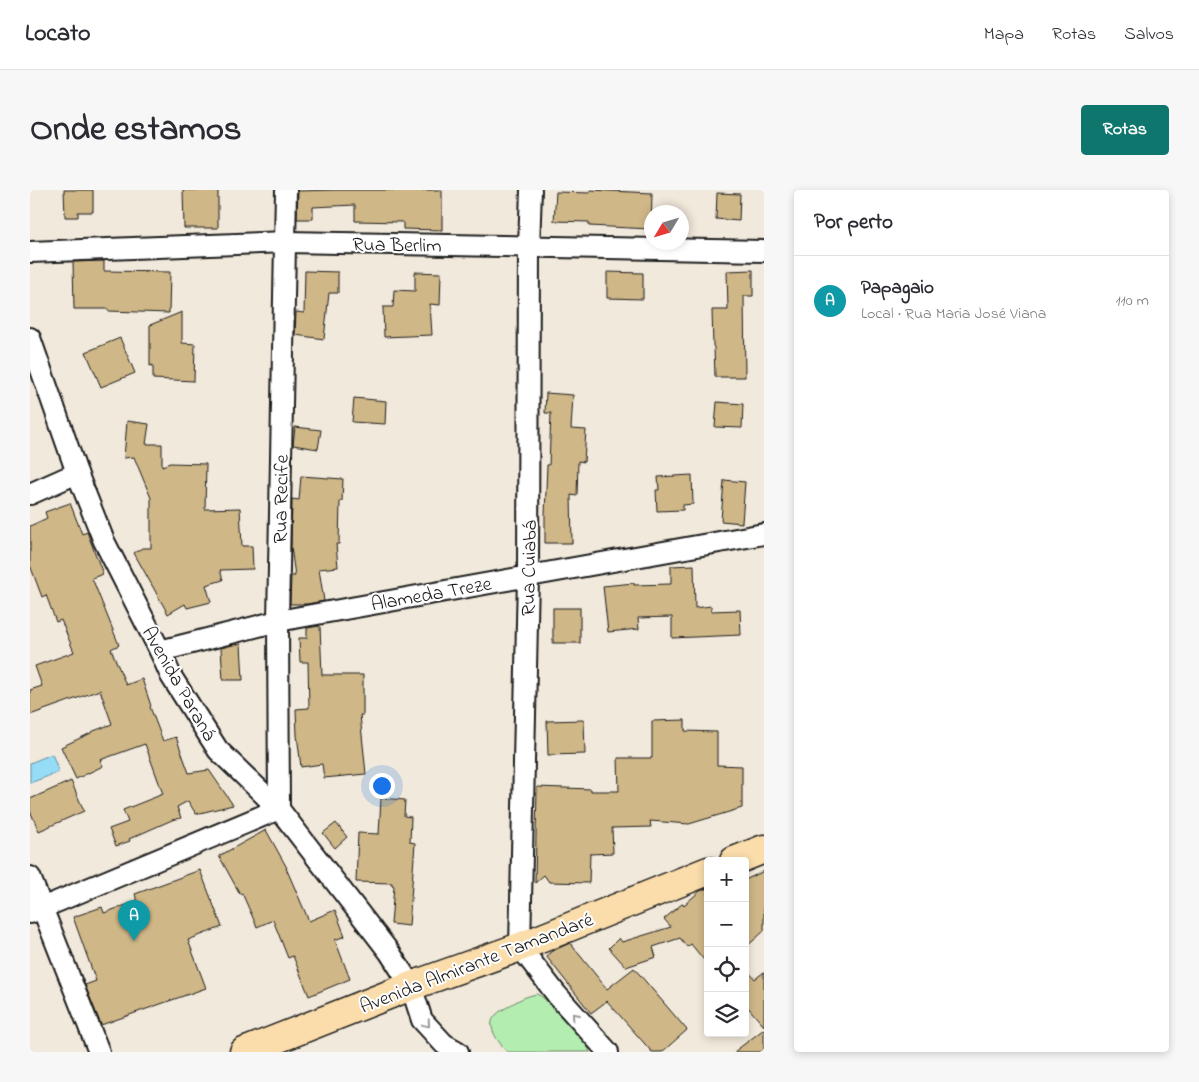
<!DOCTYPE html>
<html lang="pt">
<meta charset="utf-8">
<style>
:root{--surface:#fff;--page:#f7f7f7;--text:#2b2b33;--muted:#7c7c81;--line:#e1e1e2;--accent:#0f766e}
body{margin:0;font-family:"Indie Flower",sans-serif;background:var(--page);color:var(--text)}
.controls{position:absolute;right:15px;bottom:15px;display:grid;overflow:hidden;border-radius:5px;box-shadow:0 2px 8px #0003}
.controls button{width:45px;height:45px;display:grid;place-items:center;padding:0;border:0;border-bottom:1px solid var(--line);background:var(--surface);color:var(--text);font:25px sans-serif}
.compass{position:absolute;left:614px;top:15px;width:45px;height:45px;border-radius:50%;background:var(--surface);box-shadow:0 2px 8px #0003;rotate:232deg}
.you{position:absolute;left:351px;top:595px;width:18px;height:18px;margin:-12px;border:4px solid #fff;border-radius:50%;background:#1a73e8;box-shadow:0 0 0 8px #1a73e833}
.badge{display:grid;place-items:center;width:32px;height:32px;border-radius:50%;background:var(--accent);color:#fff;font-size:16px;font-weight:700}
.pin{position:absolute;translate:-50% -41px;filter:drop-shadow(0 1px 2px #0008)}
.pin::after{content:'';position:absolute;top:26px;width:18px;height:15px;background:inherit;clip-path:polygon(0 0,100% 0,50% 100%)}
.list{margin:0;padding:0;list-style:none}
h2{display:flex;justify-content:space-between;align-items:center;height:65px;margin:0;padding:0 20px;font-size:21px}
h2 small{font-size:16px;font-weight:400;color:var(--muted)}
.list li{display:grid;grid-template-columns:32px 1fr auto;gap:15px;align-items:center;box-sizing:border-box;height:90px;padding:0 20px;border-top:1px solid var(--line)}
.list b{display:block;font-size:19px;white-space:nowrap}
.list p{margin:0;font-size:16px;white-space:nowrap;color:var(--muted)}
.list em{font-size:16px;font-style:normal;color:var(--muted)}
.icon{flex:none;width:28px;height:28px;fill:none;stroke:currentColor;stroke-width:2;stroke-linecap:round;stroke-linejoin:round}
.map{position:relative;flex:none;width:734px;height:862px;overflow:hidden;border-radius:5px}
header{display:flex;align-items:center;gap:30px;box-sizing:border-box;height:70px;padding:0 25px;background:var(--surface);border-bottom:1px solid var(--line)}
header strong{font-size:24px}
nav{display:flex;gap:28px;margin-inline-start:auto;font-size:18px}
.intro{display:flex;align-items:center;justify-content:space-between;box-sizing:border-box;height:120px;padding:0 30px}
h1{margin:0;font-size:35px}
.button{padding:12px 22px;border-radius:5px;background:var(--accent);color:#fff;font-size:18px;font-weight:700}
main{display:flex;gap:30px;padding:0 30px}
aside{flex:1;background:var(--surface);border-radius:5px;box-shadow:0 2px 8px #0003}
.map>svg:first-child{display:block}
.green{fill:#b4edb0;stroke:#688466}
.water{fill:#95dcf7;stroke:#658f9f}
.building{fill:#cfb787;stroke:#1c1c1c}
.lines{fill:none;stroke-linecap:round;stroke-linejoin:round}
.minor-casing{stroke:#1c1c1c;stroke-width:24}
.highway-casing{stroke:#1c1c1c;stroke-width:31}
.minor{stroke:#fff;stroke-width:20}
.highway{stroke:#faddab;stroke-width:28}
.oneway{stroke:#999}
.labels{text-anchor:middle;stroke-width:4;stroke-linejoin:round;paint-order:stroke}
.street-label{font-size:20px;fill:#1c1c1c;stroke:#fff}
</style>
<header>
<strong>Locato</strong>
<nav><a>Mapa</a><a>Rotas</a><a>Salvos</a></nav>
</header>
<div class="intro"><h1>Onde estamos</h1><a class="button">Rotas</a></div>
<main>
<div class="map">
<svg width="734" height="862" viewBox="0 0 734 862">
<rect width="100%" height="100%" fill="#f1e9db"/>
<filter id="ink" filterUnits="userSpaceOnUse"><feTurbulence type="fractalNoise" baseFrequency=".02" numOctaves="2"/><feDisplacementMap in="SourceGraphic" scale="10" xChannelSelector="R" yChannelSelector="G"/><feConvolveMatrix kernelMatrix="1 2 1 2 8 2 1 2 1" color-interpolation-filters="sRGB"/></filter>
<g filter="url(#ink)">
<path class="green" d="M 507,804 C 518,809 521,818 530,826 C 542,837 554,846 560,862 L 477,862 C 470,853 454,836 466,825 C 469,821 475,819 479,816 C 488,810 496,806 507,804 Z"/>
<path class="water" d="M 22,564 L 29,582 L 0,593 L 0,573 Z"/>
<g class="building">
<path d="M 34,0 L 63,0 L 63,22 L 48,22 L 48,27 L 35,27 Z"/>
<path d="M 153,0 L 188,0 L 188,38 L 154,38 Z"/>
<path d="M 306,0 L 412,0 L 412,40 L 373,39 L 373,32 L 325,31 L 325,15 L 283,17 L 283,29 L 267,29 L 268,1 Z"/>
<path d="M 560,0 L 622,3 L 621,39 L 559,36 L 559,32 L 524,31 L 526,2 L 560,3 Z"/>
<path d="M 687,3 L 710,4 L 709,31 L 686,29 Z"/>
<path d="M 74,71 L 74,81 L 140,82 L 139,123 L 78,121 L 78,119 L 44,119 L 43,72 Z"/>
<path d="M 723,80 L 723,106 L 714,106 L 715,187 L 685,187 L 684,157 L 683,156 L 682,120 L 698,120 L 697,81 Z"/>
<path d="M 275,81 L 308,82 L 308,103 L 299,103 L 294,149 L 265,145 L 266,122 L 274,123 Z"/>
<path d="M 385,82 L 411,83 L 410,115 L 400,114 L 402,145 L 354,147 L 353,117 L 363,117 L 364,100 L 385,101 Z"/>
<path d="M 577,82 L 613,83 L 613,109 L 577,108 Z"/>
<path d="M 152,122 L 152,153 L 165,154 L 164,191 L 123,189 L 123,175 L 120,176 L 120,135 Z"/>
<path d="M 90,148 L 105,183 L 71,197 L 56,162 Z"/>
<path d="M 516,203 L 543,205 L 541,239 L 556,240 L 554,272 L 548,271 L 547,306 L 541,305 L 542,353 L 515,353 L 515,325 L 517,275 L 519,275 L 521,223 L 515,223 Z"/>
<path d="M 324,208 L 356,211 L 355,234 L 322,232 Z"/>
<path d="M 687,212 L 713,214 L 712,238 L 685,237 Z"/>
<path d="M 97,231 L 119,234 L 116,254 L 132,254 L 132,276 L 140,273 L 176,274 L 175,319 L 210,318 L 212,356 L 222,356 L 223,379 L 190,380 L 193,390 L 176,395 L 181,412 L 157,418 L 155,414 L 138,424 L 104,363 L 112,358 L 121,358 L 121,308 L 104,267 L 94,268 Z"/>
<path d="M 265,237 L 291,240 L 288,259 L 263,255 Z"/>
<path d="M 662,285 L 663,314 L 653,315 L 653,320 L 627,321 L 626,300 L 629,300 L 628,287 Z"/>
<path d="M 271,286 L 313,289 L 312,311 L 310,311 L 309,354 L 306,354 L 308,377 L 289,379 L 294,411 L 277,414 L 260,414 L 261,386 L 265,386 L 261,357 L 262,309 L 269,310 Z"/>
<path d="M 694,290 L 715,292 L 712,333 L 691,331 Z"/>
<path d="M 40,313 L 52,344 L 57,342 L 73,384 L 62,388 L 89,455 L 81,459 L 96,495 L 112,489 L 121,516 L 120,517 L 133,551 L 146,547 L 159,583 L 179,580 L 203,615 L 166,624 L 158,611 L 147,617 L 151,628 L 142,630 L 99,649 L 100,651 L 86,656 L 79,639 L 98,632 L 93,620 L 133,604 L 115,554 L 70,570 L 73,576 L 46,589 L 31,557 L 61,543 L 61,542 L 82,534 L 70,500 L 0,525 L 0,500 L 12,496 L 5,476 L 44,462 L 31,430 L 26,432 L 16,405 L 12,407 L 0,375 L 0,336 L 17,328 L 15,322 Z"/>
<path d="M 664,375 L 665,418 L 681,416 L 681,421 L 710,420 L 711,445 L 642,448 L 642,427 L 608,428 L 609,439 L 578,442 L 573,396 L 604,393 L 604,395 L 641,394 L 641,376 Z"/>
<rect x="523" y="418" width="27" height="35"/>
<path d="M 290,436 L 292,485 L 333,485 L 333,525 L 330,525 L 336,584 L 294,588 L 292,574 L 271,577 L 267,545 L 266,519 L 279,518 L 278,472 L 270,472 L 269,448 L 277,448 L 277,438 Z"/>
<path d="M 211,454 L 213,490 L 193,490 L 191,458 L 203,455 Z"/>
<path d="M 554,530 L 555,564 L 518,565 L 517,531 Z"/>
<path d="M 655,530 L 655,541 L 687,542 L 687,575 L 712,576 L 712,618 L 659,634 L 620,631 L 621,637 L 582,638 L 583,663 L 560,664 L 559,693 L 519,692 L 514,685 L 505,693 L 507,597 L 561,599 L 561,601 L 589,601 L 588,568 L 622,568 L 622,531 Z"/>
<path d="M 41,591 L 54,621 L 9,641 L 0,621 L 0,609 Z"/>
<path d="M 351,608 L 375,610 L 374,626 L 381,627 L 380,652 L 385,653 L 379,736 L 361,734 L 364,696 L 362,695 L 362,693 L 326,692 L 328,643 L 349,644 Z"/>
<path d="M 306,633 L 317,647 L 305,658 L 293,643 Z"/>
<path d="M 236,640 L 257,678 L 256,678 L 279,731 L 305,720 L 315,746 L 305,750 L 320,789 L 279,806 L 263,766 L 258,768 L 243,730 L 227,737 L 212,703 L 210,704 L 189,666 Z"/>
<path d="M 170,680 L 192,737 L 158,750 L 176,798 L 71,835 L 55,795 L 66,791 L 43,727 L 72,717 L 74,723 L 107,711 L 105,704 Z"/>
<path d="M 734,681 L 734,741 L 715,758 L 715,690 Z"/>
<path d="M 678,698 L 678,775 L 661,754 L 657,757 L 650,748 L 623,757 L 626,767 L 596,777 L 579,758 L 589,748 L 592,752 L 641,737 L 634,729 L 653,713 L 654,715 L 670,701 Z"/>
<path d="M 540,753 L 577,799 L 604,778 L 657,840 L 632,862 L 622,862 L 577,811 L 561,823 L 516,766 L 522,761 Z"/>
<path d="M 715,778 L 725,789 L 734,782 L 734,836 L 715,814 Z"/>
<path d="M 734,839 L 734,862 L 704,862 Z"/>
</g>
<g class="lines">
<g class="minor-casing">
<g id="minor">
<path d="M 501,0 L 499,56 L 498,386 L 490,757 L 527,805 L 578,862"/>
<path d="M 0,62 L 256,52 L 734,61"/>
<path d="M 0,148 L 47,283 L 74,351 L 130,461 L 141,486 L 188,560 L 249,619 L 360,763 L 381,796 L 392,830 L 414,854 L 428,862"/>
<path d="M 0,304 L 47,283"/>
<path d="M 130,461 L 248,431 L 734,344"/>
<path d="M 0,687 L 69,862"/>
<path d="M 0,723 L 249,619 L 248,431 L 256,0"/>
</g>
</g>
<g class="highway-casing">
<g id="highway">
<path d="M 704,671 L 734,659"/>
<path d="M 214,862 L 381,796 L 490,757 L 678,681"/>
</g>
</g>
<use href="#minor" class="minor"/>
<use href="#highway" class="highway"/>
</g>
<defs><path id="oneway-chevron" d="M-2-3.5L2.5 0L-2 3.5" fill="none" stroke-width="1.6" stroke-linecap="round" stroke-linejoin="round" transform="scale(1.25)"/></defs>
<g class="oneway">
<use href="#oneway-chevron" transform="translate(545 826) rotate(-132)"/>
<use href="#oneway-chevron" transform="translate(397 834) rotate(50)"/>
</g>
</g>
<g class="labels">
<g class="street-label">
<text transform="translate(367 54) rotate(1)" y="7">Rua Berlim</text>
<text transform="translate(250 309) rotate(-89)" y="7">Rua Recife</text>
<text transform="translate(498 378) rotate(-89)" y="7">Rua Cuiabá</text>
<text transform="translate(401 403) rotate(-10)" y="7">Alameda Treze</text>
<text transform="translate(150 493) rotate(60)" y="7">Avenida Paraná</text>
<text transform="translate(446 772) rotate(-21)" y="7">Avenida Almirante Tamandaré</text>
</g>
</g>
</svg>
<div class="controls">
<button>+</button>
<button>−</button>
<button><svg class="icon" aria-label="locate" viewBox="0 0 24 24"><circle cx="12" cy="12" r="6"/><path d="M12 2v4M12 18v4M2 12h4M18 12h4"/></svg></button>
<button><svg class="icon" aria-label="layers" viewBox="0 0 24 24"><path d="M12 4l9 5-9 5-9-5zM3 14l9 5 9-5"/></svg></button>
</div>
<svg class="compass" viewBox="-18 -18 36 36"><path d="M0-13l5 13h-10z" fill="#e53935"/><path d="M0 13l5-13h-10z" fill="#7c7c81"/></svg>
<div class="you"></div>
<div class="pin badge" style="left:104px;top:751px;background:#0f9aa8">A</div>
</div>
<aside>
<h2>Por perto<small></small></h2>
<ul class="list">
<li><span class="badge" style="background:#0f9aa8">A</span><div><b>Papagaio</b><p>Local · Rua Maria José Viana</p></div><em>110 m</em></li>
</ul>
</aside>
</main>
